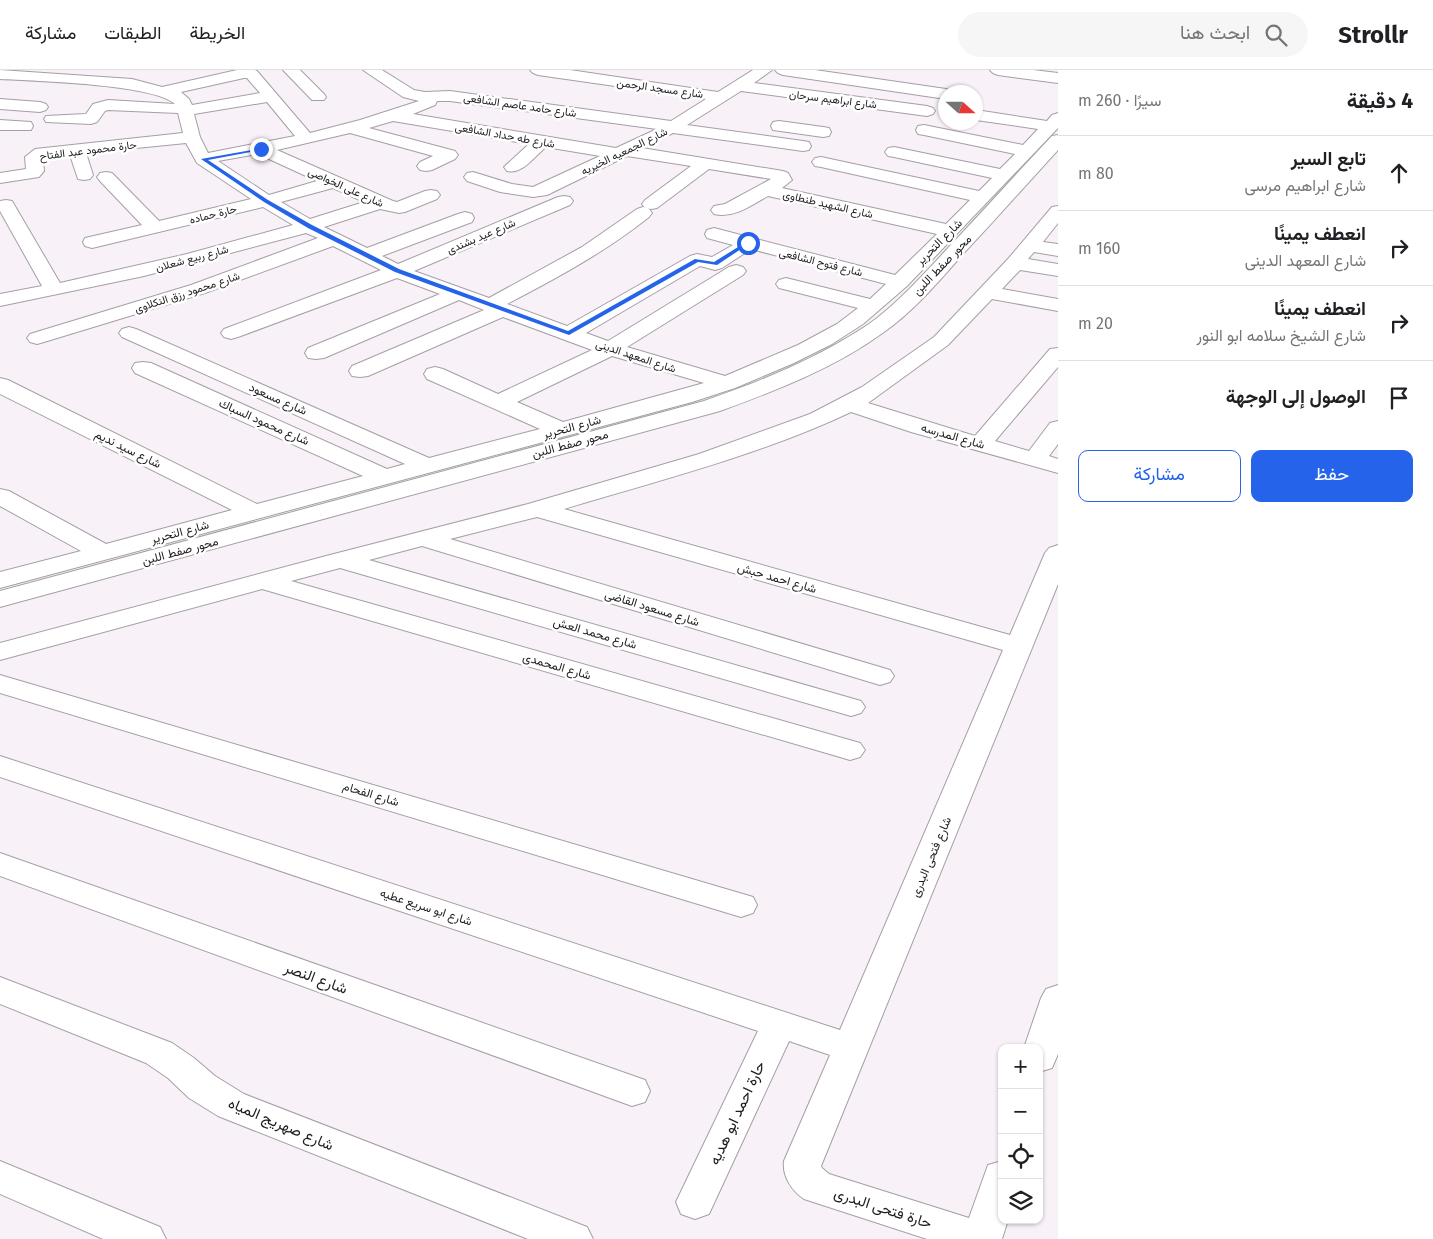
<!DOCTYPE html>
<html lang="ar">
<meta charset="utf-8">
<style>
:root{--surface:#fff;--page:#f6f6f6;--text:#202124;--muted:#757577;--line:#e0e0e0;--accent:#2563eb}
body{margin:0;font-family:"Fira Sans",Vazirmatn,sans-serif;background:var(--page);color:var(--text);direction:rtl}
.controls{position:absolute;right:15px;bottom:15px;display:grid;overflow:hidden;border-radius:10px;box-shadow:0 1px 4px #0004}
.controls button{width:45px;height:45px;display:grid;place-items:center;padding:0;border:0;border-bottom:1px solid var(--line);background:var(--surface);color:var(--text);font:25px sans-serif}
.compass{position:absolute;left:938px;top:15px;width:45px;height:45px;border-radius:50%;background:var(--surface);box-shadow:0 1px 4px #0004;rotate:111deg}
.stop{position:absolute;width:15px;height:15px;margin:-11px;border:4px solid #2563eb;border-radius:50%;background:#fff}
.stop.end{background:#2563eb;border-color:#fff;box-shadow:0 1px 5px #0008}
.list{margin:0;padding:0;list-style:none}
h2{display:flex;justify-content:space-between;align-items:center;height:65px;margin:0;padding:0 20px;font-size:21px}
h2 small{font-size:16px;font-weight:400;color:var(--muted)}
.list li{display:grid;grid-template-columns:32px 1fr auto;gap:15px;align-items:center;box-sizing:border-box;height:75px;padding:0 20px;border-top:1px solid var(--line)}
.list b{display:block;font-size:19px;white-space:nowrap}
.list p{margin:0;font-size:16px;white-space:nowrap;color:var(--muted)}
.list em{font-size:16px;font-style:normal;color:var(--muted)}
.actions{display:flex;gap:10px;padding:15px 20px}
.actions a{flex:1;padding:11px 0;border:1px solid var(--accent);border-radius:10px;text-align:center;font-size:18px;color:var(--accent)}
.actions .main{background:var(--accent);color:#fff}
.icon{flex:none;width:28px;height:28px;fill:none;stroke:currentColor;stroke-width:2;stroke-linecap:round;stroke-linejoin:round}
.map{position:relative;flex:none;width:1058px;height:1169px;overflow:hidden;direction:ltr}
header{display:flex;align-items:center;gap:30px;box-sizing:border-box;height:70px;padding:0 25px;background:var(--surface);border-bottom:1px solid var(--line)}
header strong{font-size:24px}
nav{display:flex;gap:28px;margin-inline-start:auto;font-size:18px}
.search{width:350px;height:45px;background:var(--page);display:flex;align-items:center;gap:12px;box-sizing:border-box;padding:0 18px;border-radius:28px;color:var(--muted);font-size:19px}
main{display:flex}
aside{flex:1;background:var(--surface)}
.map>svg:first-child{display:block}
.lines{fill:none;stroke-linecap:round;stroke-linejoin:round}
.minor-casing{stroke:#a59fa5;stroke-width:2}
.major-casing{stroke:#a59fa5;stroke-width:2}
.minor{fill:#fff;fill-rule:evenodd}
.major{fill:#fff;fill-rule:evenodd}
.route{fill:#2563eb}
.labels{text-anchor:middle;stroke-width:5;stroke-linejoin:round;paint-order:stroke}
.far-street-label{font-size:11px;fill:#1d1b1d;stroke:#fff}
.street-label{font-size:12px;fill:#1d1b1d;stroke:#fff}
.near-street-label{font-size:15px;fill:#1d1b1d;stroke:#fff}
</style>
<header>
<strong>Strollr</strong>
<div class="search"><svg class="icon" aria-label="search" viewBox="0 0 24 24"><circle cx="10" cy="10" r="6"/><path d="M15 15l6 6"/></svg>ابحث هنا</div>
<nav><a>الخريطة</a><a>الطبقات</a><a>مشاركة</a></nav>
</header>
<main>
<aside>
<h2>4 دقيقة<small>سيرًا · 260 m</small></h2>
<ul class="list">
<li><svg class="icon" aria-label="ahead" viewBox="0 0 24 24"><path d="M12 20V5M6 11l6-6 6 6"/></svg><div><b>تابع السير</b><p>شارع ابراهيم مرسى</p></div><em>80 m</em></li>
<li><svg class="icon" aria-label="right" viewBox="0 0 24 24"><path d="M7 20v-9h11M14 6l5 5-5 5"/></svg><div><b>انعطف يمينًا</b><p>شارع المعهد الدينى</p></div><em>160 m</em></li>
<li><svg class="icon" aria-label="right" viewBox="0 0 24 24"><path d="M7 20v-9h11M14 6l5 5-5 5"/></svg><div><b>انعطف يمينًا</b><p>شارع الشيخ سلامه ابو النور</p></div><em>20 m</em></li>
<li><svg class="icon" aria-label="arrive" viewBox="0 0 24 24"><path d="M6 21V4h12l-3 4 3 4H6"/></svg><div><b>الوصول إلى الوجهة</b></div></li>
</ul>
<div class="actions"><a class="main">حفظ</a><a>مشاركة</a></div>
</aside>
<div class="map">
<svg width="1058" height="1169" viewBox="0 0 1058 1169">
<rect width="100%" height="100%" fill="#f8f1f8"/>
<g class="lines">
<g class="minor-casing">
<g id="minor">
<path d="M 0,0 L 132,9 L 162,17 L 237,0 L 255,0 L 257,1 L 310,63 L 360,50 L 419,31 L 403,27 L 363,0 L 382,0 L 414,20 L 425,22 L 450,21 L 671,51 L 706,29 L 538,5 L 533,3 L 530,0 L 570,0 L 718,22 L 753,0 L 772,0 L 754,13 L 927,36 L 933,38 L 935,41 L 933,44 L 927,46 L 741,21 L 687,55 L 803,71 L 809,72 L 811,76 L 809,80 L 803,81 L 673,63 L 642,78 L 783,101 L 788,103 L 792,110 L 782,118 L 946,154 L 970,130 L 821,97 L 815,96 L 812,92 L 815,88 L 821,87 L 979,121 L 992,108 L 894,87 L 888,86 L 885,82 L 888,78 L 894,77 L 1000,99 L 1015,84 L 924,65 L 918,64 L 916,60 L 918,56 L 924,55 L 1023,75 L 1038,59 L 976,50 L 976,40 L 1047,51 L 1052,45 L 1058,43 L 1058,58 L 907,216 L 863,254 L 832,274 L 794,293 L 735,318 L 692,332 L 0,518 L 0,502 L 81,481 L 0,436 L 0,419 L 9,421 L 106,474 L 232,440 L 0,324 L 0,308 L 8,310 L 257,434 L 363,406 L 135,303 L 132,298 L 135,293 L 143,292 L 151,293 L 387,399 L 405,394 L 122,267 L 119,263 L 122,259 L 129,257 L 136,259 L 429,388 L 540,359 L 427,309 L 424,304 L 427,299 L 435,297 L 443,299 L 498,324 L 592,280 L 503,247 L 368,306 L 360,307 L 352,306 L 349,301 L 352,296 L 484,240 L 459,230 L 324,288 L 316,289 L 308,288 L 305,283 L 308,278 L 440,224 L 397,208 L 238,267 L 231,269 L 224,267 L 221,263 L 224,259 L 381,200 L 333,176 L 205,223 L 44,272 L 37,274 L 30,272 L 27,268 L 30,264 L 191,215 L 318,168 L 306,163 L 144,206 L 0,236 L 0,224 L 42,216 L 0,141 L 0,131 L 6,130 L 12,131 L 60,213 L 187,184 L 293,155 L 263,137 L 92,178 L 85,176 L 83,172 L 85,168 L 142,155 L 100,111 L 97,107 L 100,103 L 106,102 L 112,103 L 159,151 L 251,129 L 197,93 L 186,73 L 86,83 L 93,105 L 90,109 L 84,110 L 78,109 L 70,85 L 45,88 L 43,89 L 44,101 L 39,107 L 0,113 L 0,103 L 26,99 L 25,87 L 35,79 L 183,63 L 178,43 L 108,40 L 105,41 L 97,52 L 91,54 L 46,52 L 44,49 L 46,46 L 86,44 L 93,34 L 108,30 L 175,34 C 153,14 35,11 0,9 ZM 244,8 L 247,8 L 260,23 L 192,35 L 189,29 L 181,22 ZM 450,31 L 657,59 L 616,78 L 413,44 L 435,35 L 437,31 ZM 267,32 L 295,66 L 208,83 L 200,67 L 194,44 ZM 393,51 L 529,74 L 504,97 L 507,101 C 522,105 535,86 546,77 L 600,86 L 533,117 L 512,114 L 473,102 L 467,103 L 464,107 L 467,111 L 500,122 L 533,127 L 547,125 L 627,86 L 691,96 L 645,130 L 642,134 L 645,138 L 651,139 L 657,138 L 709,99 L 771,109 L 725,134 L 714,136 L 711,140 L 714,144 C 733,149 752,135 768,126 L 937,164 L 895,205 L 714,158 L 707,160 L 705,164 L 707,168 L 733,175 L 712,187 L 697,184 L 690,186 L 567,256 L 507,234 C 557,208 605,182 649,147 L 652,143 L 649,139 L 643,137 L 637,139 L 582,177 L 489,228 L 414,201 L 570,135 L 573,131 L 570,127 L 564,126 L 558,127 L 398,194 L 382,186 L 472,152 L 474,148 L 472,144 L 465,142 L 458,144 L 367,178 L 324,157 L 380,139 L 399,143 L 405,142 L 437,129 L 440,125 L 437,121 L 431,120 L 425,121 L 397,132 L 393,131 L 277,80 L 350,63 L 433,86 L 420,92 L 417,96 L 420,100 L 426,101 L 432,100 L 455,89 L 458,85 L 455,81 L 369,58 ZM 258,84 L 317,111 L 269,125 L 218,91 ZM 333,118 L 364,132 L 310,149 L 281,132 ZM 751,179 L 886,214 L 870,229 L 786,208 L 779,210 L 776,214 L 779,218 L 858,238 L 837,254 L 798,275 L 725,306 L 627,277 L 743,205 L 746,201 L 743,197 L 736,195 L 729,197 L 608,271 L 586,263 L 700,196 L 715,200 L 722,198 ZM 612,286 L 704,313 L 563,352 L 517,332 Z"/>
<path d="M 283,0 L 300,0 L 324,24 L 326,27 L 324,30 L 312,30 Z"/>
<path d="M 775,0 L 815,0 L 946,19 L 953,22 L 946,22 L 946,29 L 783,5 L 778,3 Z"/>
<path d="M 990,0 L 1033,0 L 1058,3 L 1058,13 L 998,5 L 993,3 Z"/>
<path d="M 0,29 L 40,32 L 46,34 L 48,37 L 46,40 L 40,42 L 0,39 Z"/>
<path d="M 0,50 L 31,52 L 33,56 L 31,60 L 0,60 Z"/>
<path d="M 779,51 L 823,57 L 829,58 L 831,62 L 829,66 L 823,67 L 773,60 L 771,56 L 773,52 Z"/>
<path d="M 1058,136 L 1058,153 L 1043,172 L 1058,174 L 1058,186 L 1034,182 L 1028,189 L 1058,194 L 1058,206 L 1020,200 L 1002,219 L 1058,229 L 1058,241 L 992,229 L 948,275 L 868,333 L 975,366 L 1050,279 L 1058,278 L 1058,297 L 995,371 L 1029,381 L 1050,353 L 1058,351 L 1058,374 L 1049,386 L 1058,389 L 1058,403 L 911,362 L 851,342 C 760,385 660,410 564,439 L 1010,565 L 1045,483 L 1049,478 L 1058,475 L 1058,514 L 821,1096 L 822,1098 L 829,1104 L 969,1148 L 988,1095 L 1002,1091 L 1002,1150 L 1008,1150 L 1002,1169 L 927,1169 L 804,1129 C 792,1121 782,1106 784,1091 L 830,985 L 789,971 L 709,1144 L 695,1149 L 681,1144 L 676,1132 L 758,961 L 0,707 L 0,686 L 840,960 L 1003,580 L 537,447 L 450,469 L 890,600 L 894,606 L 890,612 L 880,615 L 870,612 L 422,476 L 369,490 L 861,631 L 865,637 L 861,643 L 851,646 L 340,498 L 291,511 L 860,673 L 865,680 L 860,687 L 850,690 L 840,687 L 262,519 L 0,590 L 0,573 L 330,485 L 528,434 L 699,384 L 810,344 L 862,317 L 934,267 L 1008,189 L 1052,137 Z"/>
<path d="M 0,605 L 753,827 L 757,835 L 753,843 L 741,847 L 0,623 Z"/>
<path d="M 0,783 L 645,1010 L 650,1021 L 645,1032 L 632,1036 L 0,806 Z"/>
<path d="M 0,907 L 172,973 L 194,988 L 215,1006 L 244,1024 L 587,1157 L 593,1169 L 528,1169 L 218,1046 L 189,1028 L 168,1008 L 146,993 L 0,934 Z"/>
<path d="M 1058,915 L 1058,984 L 1052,998 L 1039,1002 L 1039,978 L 1024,978 L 1041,928 L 1046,919 Z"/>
<path d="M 0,1091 L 160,1157 L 166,1169 L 103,1169 L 0,1124 Z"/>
</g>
</g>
<g class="major-casing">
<path id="major" d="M 1058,65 L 1058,80 C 1026,115 995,150 963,184 C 939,211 914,241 884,262 C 835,298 777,320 720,341 L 0,537 L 0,521 L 704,331 C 762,311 818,288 869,254 C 896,235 926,202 948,178 C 983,141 1017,103 1052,66 Z"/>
</g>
<use href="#minor" class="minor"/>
<use href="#major" class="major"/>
</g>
<path class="route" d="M 263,78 L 261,80 L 208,90 L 268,130 L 312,155 L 399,199 L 568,261 L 695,189 L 714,192 L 746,172 L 750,173 L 717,195 L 698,192 L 569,265 L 395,202 L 308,158 L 264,132 L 201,89 Z"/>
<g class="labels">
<g class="far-street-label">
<text transform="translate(660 18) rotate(8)" y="4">شارع مسجد الرحمن</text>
<text transform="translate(833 29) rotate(7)" y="4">شارع ابراهيم سرحان</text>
<text transform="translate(520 35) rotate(8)" y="4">شارع حامد عاصم الشافعى</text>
<text transform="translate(505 65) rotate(10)" y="4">شارع طه حداد الشافعى</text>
<text transform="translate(88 80) rotate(-7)" y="4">حارة محمود عبد الفتاح</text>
<text transform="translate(624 81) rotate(-26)" y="4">شارع الجمعيه الخيريه</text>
<text transform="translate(346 117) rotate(24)" y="4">شارع على الخواصى</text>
<text transform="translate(828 134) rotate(13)" y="4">شارع الشهيد طنطاوى</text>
<text transform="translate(213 144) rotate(-14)" y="4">حارة حماده</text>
<text transform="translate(481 166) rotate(-23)" y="4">شارع عيد بشندى</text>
<text transform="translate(192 188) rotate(-15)" y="4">شارع ربيع شعلان</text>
<text transform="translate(821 192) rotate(14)" y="4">شارع فتوح الشافعى</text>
<text transform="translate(187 222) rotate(-18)" y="4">شارع محمود رزق النكلاوى</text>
<text transform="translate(636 286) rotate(18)" y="4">شارع المعهد الدينى</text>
</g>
<g class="street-label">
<text transform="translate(939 172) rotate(-45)" y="4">شارع التحرير</text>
<text transform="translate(942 195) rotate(-46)" y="4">محور صفط اللبن</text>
<text transform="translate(278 329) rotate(24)" y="4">شارع مسعود</text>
<text transform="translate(264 352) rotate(24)" y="4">شارع محمود السباك</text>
<text transform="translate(572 357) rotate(-15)" y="4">شارع التحرير</text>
<text transform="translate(953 366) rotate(16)" y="4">شارع المدرسه</text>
<text transform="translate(570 374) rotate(-15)" y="4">محور صفط اللبن</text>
<text transform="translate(128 379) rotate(26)" y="4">شارع سيد نديم</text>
<text transform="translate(180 462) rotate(-15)" y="4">شارع التحرير</text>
<text transform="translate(180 481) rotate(-15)" y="4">محور صفط اللبن</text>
<text transform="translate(777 508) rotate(16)" y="4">شارع احمد حبش</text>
<text transform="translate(652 538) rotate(17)" y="4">شارع مسعود القاضى</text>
<text transform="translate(595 563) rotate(16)" y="4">شارع محمد العش</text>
<text transform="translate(557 596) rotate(16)" y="4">شارع المحمدى</text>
<text transform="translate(371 724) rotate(17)" y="4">شارع الفحام</text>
<text transform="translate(931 787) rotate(-67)" y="4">شارع فتحى البدرى</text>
<text transform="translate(426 837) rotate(18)" y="4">شارع ابو سريع عطيه</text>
</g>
<g class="near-street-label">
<text transform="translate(316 908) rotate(20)" y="5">شارع النصر</text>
<text transform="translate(737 1043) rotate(-65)" y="5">حارة احمد ابو هديه</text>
<text transform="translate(281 1054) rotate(23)" y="5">شارع صهريج المياه</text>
<text transform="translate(883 1138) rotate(18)" y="5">حارة فتحى البدرى</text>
</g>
</g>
</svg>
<div class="controls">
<button>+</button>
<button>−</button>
<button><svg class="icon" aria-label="locate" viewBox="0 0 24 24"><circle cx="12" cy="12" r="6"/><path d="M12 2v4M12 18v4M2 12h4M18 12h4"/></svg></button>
<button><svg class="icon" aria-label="layers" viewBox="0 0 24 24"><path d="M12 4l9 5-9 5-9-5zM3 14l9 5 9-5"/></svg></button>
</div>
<svg class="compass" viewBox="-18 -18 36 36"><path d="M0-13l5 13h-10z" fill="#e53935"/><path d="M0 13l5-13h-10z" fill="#757577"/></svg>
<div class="stop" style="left:748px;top:173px"></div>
<div class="stop end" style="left:261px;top:79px"></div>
</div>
</main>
